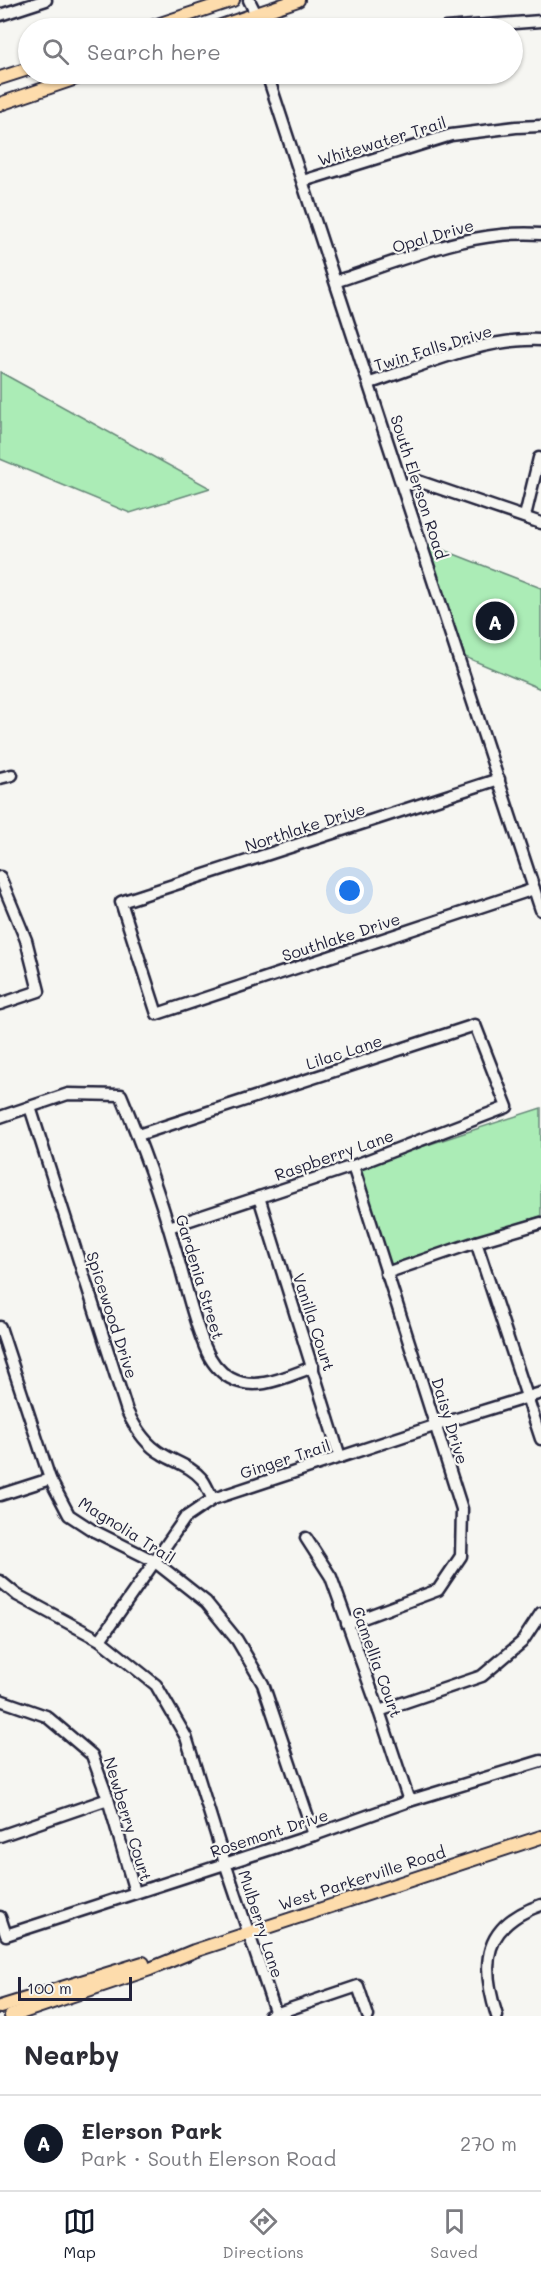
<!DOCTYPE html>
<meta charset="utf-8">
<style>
:root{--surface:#fff;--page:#f2f2f3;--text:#2b2b33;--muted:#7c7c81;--line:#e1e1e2;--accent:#111827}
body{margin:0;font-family:Mali,sans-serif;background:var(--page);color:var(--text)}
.scale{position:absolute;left:18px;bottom:15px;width:114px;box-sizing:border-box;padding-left:6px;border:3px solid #22223b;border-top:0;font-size:16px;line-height:21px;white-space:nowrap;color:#22223b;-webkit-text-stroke:4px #f6f6f2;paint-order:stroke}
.you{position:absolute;left:350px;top:891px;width:21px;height:21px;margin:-15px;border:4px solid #fff;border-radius:50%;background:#1a73e8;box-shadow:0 0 0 9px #1a73e833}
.badge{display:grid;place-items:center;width:39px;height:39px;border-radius:50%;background:var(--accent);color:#fff;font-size:20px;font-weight:700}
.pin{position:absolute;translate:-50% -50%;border:3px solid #fff;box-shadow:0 2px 6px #0006}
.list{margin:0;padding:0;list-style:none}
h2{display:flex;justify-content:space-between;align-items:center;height:78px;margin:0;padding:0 24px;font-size:26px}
h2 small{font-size:20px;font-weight:400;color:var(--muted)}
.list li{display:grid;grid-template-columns:39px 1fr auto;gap:18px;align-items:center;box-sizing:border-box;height:96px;padding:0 24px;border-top:2px solid var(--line)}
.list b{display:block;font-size:22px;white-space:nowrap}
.list p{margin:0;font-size:20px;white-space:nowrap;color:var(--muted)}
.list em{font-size:20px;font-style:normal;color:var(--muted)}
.icon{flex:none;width:33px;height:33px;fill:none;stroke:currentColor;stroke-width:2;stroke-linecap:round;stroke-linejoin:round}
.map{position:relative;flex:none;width:541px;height:2016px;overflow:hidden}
.search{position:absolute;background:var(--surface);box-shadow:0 2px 4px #0004;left:18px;right:18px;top:18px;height:66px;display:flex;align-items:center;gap:15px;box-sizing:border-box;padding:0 21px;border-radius:33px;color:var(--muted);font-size:22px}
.sheet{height:174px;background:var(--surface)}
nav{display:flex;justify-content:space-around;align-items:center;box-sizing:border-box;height:84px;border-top:2px solid var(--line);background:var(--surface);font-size:16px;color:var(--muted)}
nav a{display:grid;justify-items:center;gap:3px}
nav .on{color:var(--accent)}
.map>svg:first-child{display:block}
.green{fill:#abecb6;stroke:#668778;stroke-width:1.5}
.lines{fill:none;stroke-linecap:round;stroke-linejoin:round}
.minor-casing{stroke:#22223b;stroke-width:15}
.major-casing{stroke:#22223b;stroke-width:16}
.minor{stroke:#f6f6f2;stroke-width:10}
.major{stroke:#fddcac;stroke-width:12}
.labels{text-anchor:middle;stroke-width:4.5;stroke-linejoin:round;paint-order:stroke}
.street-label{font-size:16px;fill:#22223b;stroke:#f6f6f2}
</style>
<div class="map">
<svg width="541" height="2016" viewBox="0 0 541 2016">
<rect width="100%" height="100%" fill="#f6f6f2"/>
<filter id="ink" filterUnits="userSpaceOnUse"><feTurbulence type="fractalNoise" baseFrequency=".0167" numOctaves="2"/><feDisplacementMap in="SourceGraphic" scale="12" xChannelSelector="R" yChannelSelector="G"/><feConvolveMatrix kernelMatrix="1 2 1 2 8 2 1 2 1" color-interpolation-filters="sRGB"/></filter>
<g filter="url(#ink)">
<g class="green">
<path d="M 0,372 L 210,488 L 130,513 L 0,459 Z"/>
<path d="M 428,544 L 541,588 L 541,689 L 458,654 Z"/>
<path d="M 541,1108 L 541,1216 L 389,1265 L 357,1168 Z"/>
</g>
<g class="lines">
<g class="minor-casing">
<g id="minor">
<path d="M 249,0 L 256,14 L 258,28"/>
<path d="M 0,15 L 46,0"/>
<path d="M 445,28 L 541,21"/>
<path d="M 267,74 L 541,910"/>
<path d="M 268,79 L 285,74"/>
<path d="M 303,181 L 451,135 L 516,127 L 541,126"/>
<path d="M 337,281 C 403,260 471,229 541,234"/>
<path d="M 370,383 C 422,366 485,337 541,340"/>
<path d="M 403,486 L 418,481 L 541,523"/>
<path d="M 525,516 L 539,458"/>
<path d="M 0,778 L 12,775"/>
<path d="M 499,779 L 121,902 L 157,1014 L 534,889"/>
<path d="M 0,877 L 26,940 L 39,991 L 0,1004"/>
<path d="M 30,1107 L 127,1411 C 135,1428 146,1445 162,1454 C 175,1462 191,1466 202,1479 C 206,1484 209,1493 213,1499"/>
<path d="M 0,1117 L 68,1094 L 121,1095 C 141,1143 159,1192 173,1242 C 184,1276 191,1314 205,1347 C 210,1360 218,1371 230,1378 C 257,1393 287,1376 313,1367"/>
<path d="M 138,1135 L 475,1025 L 507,1107 L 353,1166 L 169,1227"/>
<path d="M 259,1197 L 340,1457"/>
<path d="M 476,1242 L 541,1439"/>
<path d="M 386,1273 L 476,1242 L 541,1223"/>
<path d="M 0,1327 L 50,1479 L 69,1515 L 92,1530 L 154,1561 L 206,1602 L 237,1640 L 263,1684 L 314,1835"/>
<path d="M 0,1495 L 50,1479"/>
<path d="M 306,1538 L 331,1577 L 379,1711 L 409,1801"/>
<path d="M 0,1581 L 17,1595 L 100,1640 L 156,1685 L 186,1737 L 225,1863 L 276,2014"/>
<path d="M 347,1624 L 438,1590 L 461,1556 L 462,1509 L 353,1166"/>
<path d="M 100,1640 L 185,1518 L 213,1499 L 437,1425 L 541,1393"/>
<path d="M 0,1700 L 46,1716 L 92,1755 L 108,1799 L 135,1892"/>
<path d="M 379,1711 L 482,1676 L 522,1642 L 541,1613"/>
<path d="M 0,1836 L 108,1799"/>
<path d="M 0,1917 L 6,1935 L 314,1835 L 409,1801 L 541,1761"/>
<path d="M 269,2016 L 358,1986 L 368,2016"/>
<path d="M 497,2016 C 480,1963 483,1925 541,1905"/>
</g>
</g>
<g class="major-casing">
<g id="major">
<path d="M 148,28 L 233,0"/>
<path d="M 215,28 L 298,0"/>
<path d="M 0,78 L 28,69"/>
<path d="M 0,104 L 88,74"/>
<path d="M 0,2007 L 143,1963"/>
<path d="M 11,2016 L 150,1969 L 194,1951 L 541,1837"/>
</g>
</g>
<use href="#minor" class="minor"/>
<use href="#major" class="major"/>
</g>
</g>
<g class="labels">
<g class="street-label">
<text transform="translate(382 141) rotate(-17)" y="6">Whitewater Trail</text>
<text transform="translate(433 236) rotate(-16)" y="6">Opal Drive</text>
<text transform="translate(433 348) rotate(-17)" y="6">Twin Falls Drive</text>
<text transform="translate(419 487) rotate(72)" y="6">South Elerson Road</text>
<text transform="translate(305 827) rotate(-18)" y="6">Northlake Drive</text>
<text transform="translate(341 937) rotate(-18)" y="6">Southlake Drive</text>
<text transform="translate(344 1052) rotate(-18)" y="6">Lilac Lane</text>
<text transform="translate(334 1155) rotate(-19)" y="6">Raspberry Lane</text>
<text transform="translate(200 1277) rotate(73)" y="6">Gardenia Street</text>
<text transform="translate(112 1315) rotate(72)" y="6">Spicewood Drive</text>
<text transform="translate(314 1322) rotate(72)" y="6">Vanilla Court</text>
<text transform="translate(450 1421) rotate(73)" y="6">Daisy Drive</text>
<text transform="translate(285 1459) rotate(-18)" y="6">Ginger Trail</text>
<text transform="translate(127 1530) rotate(32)" y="6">Magnolia Trail</text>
<text transform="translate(377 1662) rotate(70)" y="6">Camellia Court</text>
<text transform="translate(128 1819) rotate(73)" y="6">Newberry Court</text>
<text transform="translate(269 1833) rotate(-18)" y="6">Rosemont Drive</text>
<text transform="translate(362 1878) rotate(-18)" y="6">West Parkerville Road</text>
<text transform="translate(261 1924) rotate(72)" y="6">Mulberry Lane</text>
</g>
</g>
</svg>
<div class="scale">100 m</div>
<div class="you"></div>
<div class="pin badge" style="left:495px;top:621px">A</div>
<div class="search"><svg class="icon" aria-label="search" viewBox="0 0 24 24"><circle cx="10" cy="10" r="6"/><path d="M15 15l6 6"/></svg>Search here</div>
</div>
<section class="sheet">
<h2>Nearby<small></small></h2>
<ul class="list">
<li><span class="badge">A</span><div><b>Elerson Park</b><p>Park · South Elerson Road</p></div><em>270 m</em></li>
</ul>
</section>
<nav>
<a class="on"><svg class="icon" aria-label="map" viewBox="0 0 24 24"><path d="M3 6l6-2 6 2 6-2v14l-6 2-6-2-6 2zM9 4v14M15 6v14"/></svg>Map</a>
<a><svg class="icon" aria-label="directions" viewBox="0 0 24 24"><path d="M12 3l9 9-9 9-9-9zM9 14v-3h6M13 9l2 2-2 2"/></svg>Directions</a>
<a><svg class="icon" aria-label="saved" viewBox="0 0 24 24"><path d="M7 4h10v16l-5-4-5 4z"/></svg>Saved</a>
</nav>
